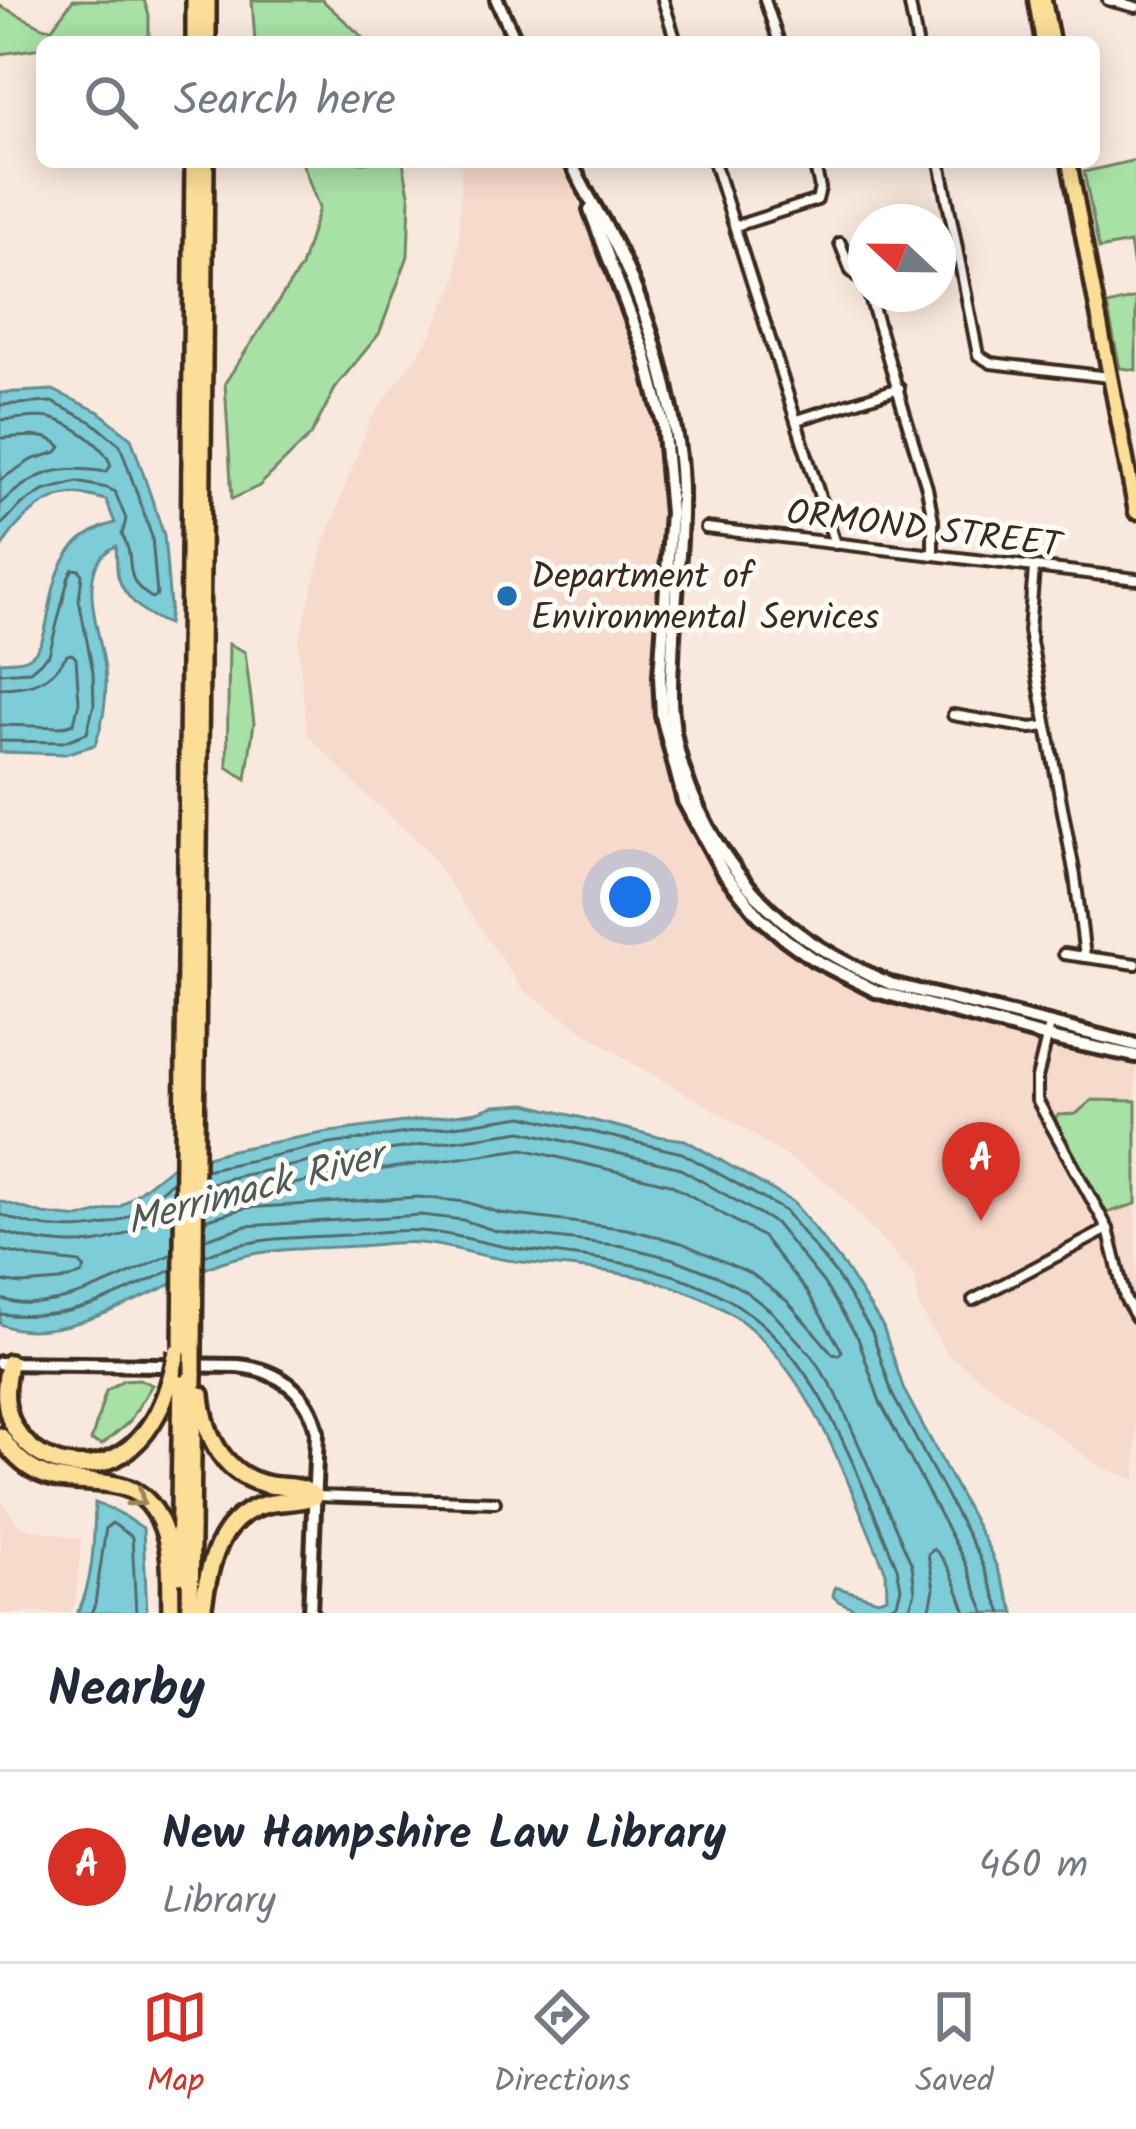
<!DOCTYPE html>
<style>
:root{--surface:#fff;--page:#f6f6f7;--text:#1f2937;--muted:#747a83;--line:#e0e1e3;--accent:#d93025}
body{margin:0;font-family:Kalam,sans-serif;background:var(--page);color:var(--text)}
.compass{position:absolute;left:848px;top:204px;width:108px;height:108px;border-radius:50%;background:var(--surface);box-shadow:0 6px 30px #0003;rotate:292deg}
.you{position:absolute;left:630px;top:897px;width:42px;height:42px;margin:-30px;border:9px solid #fff;border-radius:50%;background:#1a73e8;box-shadow:0 0 0 18px #1a73e833}
.badge{display:grid;place-items:center;width:78px;height:78px;border-radius:50%;background:var(--accent);color:#fff;font-size:39px;font-weight:700}
.pin{position:absolute;translate:-50% -99px;filter:drop-shadow(0 3px 6px #0008)}
.pin::after{content:'';position:absolute;top:63px;width:42px;height:36px;background:inherit;clip-path:polygon(0 0,100% 0,50% 100%)}
.list{margin:0;padding:0;list-style:none}
h2{display:flex;justify-content:space-between;align-items:center;height:156px;margin:0;padding:0 48px;font-size:51px}
h2 small{font-size:39px;font-weight:400;color:var(--muted)}
.list li{display:grid;grid-template-columns:78px 1fr auto;gap:36px;align-items:center;box-sizing:border-box;height:192px;padding:0 48px;border-top:3px solid var(--line)}
.list b{display:block;font-size:45px;white-space:nowrap}
.list p{margin:0;font-size:39px;white-space:nowrap;color:var(--muted)}
.list em{font-size:39px;font-style:normal;color:var(--muted)}
.icon{flex:none;width:66px;height:66px;fill:none;stroke:currentColor;stroke-width:2;stroke-linecap:round;stroke-linejoin:round}
.map{position:relative;flex:none;width:1136px;height:1613px;overflow:hidden}
.search{position:absolute;background:var(--surface);box-shadow:0 6px 30px #0003;left:36px;right:36px;top:36px;height:132px;display:flex;align-items:center;gap:30px;box-sizing:border-box;padding:0 42px;border-radius:18px;color:var(--muted);font-size:45px}
.sheet{height:348px;background:var(--surface)}
nav{display:flex;justify-content:space-around;align-items:center;box-sizing:border-box;height:168px;border-top:3px solid var(--line);background:var(--surface);font-size:33px;color:var(--muted)}
nav a{display:grid;justify-items:center;gap:6px}
nav .on{color:var(--accent)}
.map>svg:first-child{display:block}
.built{fill:#f6dacb}
.green{fill:#a8e1a5;stroke:#728662;stroke-width:3}
.water{fill:#7dcdd9;stroke:#638c8e;stroke-width:3}
.lines{fill:none;stroke-linecap:round;stroke-linejoin:round}
.shore{stroke:#556b69;stroke-width:3}
.minor-casing{stroke:#3b2a1e;stroke-width:16}
.tertiary-casing{stroke:#3b2a1e;stroke-width:20}
.primary-casing{stroke:#3b2a1e;stroke-width:21}
.motorway-casing{stroke:#3b2a1e;stroke-width:24}
.minor{stroke:#fdfcf7;stroke-width:8}
.tertiary{stroke:#fdfcf7;stroke-width:10}
.primary{stroke:#fdde96;stroke-width:12}
.motorway{stroke:#fdde96;stroke-width:15}
.motorway-bridge-casing{stroke:#3b2a1e;stroke-width:24;stroke-linecap:butt}
.motorway-bridge{stroke:#fdde96;stroke-width:15}
.oneway{stroke:#9c845a}
.poi-dot{fill:#1f6fb2;stroke:#fdfcf7;stroke-width:4.5}
.labels{text-anchor:middle;stroke-width:10;stroke-linejoin:round;paint-order:stroke}
.street-label{font-size:36px;fill:#3b2a1e;stroke:#fdfcf7}
.poi-label{font-size:36px;fill:#3b2a1e;stroke:#fdfcf7;text-anchor:start}
.water-label{font-size:39px;font-style:italic;fill:#4f5b56;stroke:#fdfcf7}
</style>
<div class="map">
<svg width="1136" height="1613" viewBox="0 0 1136 1613">
<rect width="100%" height="100%" fill="#f9e8dd"/>
<filter id="ink" filterUnits="userSpaceOnUse"><feTurbulence type="fractalNoise" baseFrequency=".00833" numOctaves="2"/><feDisplacementMap in="SourceGraphic" scale="24" xChannelSelector="R" yChannelSelector="G"/><feConvolveMatrix kernelMatrix="1 2 1 2 8 2 1 2 1" color-interpolation-filters="sRGB"/></filter>
<g filter="url(#ink)">
<g class="built">
<path d="M 462,162 L 562,162 L 642,354 L 658,423 L 657,437 L 664,451 L 667,512 L 657,654 L 655,700 L 660,730 L 674,786 L 695,836 L 729,887 L 751,914 L 786,946 L 849,985 L 905,1007 L 1136,1064 L 1136,1480 L 1099,1466 L 946,1353 L 918,1305 L 915,1276 L 834,1188 L 720,1113 L 630,1062 L 523,990 L 425,848 L 362,791 L 307,734 L 298,643 L 324,544 L 370,420 L 430,337 L 457,277 Z"/>
<path d="M 0,1497 L 19,1526 L 81,1539 L 76,1602 L 70,1613 L 0,1613 Z"/>
</g>
<g class="green">
<path d="M 73,0 L 144,0 L 149,15 L 149,41 L 42,42 L 42,48 L 0,54 L 0,6 L 45,28 L 52,28 Z"/>
<path d="M 252,0 L 322,0 L 368,42 L 255,42 Z"/>
<path d="M 1136,160 L 1136,280 L 1130,243 L 1099,249 L 1084,172 Z"/>
<path d="M 302,162 L 403,162 L 410,199 L 408,256 L 379,334 L 337,385 L 311,435 L 259,486 L 232,499 L 225,383 L 301,267 L 319,208 Z"/>
<path d="M 1136,298 L 1136,370 L 1120,368 L 1107,305 Z"/>
<path d="M 229,644 L 245,652 L 254,723 L 246,779 L 227,767 Z"/>
<path d="M 1092,1100 L 1136,1101 L 1136,1204 L 1107,1213 L 1055,1119 L 1058,1115 L 1076,1114 Z"/>
<path d="M 139,1379 L 152,1385 L 129,1422 L 102,1445 L 91,1441 L 106,1391 L 123,1380 Z"/>
</g>
<g class="water">
<path d="M 53,390 L 99,412 L 131,438 L 164,535 L 170,606 L 168,624 C 148,617 124,599 118,576 C 116,567 117,555 116,546 C 72,566 101,633 105,669 C 108,696 104,720 95,745 L 65,754 L 0,752 L 0,662 C 9,661 21,662 28,658 C 64,639 29,546 115,523 L 106,500 C 97,498 85,494 76,494 C 43,495 15,523 0,550 L 0,393 Z"/>
<path d="M 526,1104 L 655,1136 L 685,1140 L 793,1202 L 844,1266 L 883,1327 L 904,1390 L 990,1551 L 1015,1613 L 864,1613 L 838,1601 L 833,1596 L 835,1587 L 878,1600 L 887,1597 L 886,1572 C 850,1491 822,1398 757,1334 C 721,1300 665,1280 617,1273 C 575,1266 532,1266 491,1257 C 466,1252 445,1245 420,1243 C 400,1241 377,1245 357,1246 C 312,1249 265,1247 222,1262 C 165,1282 59,1351 0,1324 L 0,1201 L 43,1214 L 79,1218 L 120,1207 L 171,1167 L 232,1150 L 323,1133 L 477,1112 L 494,1106 Z"/>
<path d="M 95,1503 L 116,1511 L 143,1528 L 147,1613 L 77,1613 C 94,1583 94,1537 95,1503 Z"/>
</g>
<g class="lines">
<g class="shore">
<path d="M 0,405 L 52,402 L 92,422 L 120,445 L 152,537 L 157,595 L 152,598 C 119,578 138,560 122,535 L 126,519 L 115,492 L 107,488 L 77,482 L 43,491 L 22,504 L 0,526"/>
<path d="M 0,420 C 15,420 36,415 50,418 C 71,423 105,445 111,466 L 106,472 C 59,464 35,472 0,504"/>
<path d="M 0,438 C 21,438 47,430 61,447 L 57,452 L 31,460 L 0,480"/>
<path d="M 0,673 L 30,671 L 49,655 L 69,576 L 73,569 L 80,570 L 82,575 L 79,600 L 93,672 L 94,704 L 87,733 L 63,742 L 0,741"/>
<path d="M 0,688 C 32,687 49,683 67,655 L 72,654 L 76,658 L 79,702 L 74,723 L 61,727 L 0,725"/>
<path d="M 205,1170 L 324,1145 L 523,1116 L 682,1153 L 785,1211 L 835,1273 L 872,1332 L 893,1396 L 979,1556 L 1002,1613"/>
<path d="M 205,1185 L 238,1176 L 326,1159 L 522,1131 L 677,1167 L 775,1223 L 823,1282 L 858,1338 L 880,1402 L 965,1562 L 985,1613"/>
<path d="M 0,1214 C 35,1230 94,1236 129,1216 C 144,1207 159,1192 173,1181"/>
<path d="M 205,1220 L 245,1208 L 418,1197 L 466,1202 L 500,1213 L 627,1229 L 682,1243 L 752,1274 L 787,1301 L 833,1354 L 839,1355 L 842,1351 L 808,1293 L 763,1237 L 670,1184 L 523,1149 L 329,1177 L 242,1194 L 205,1204"/>
<path d="M 0,1231 C 42,1245 94,1252 134,1230 C 148,1223 160,1210 173,1200"/>
<path d="M 205,1239 L 246,1226 L 421,1215 L 463,1220 L 496,1231 L 623,1246 L 674,1259 L 717,1276 L 745,1291 L 772,1312 L 811,1355 L 836,1393 L 912,1565 L 915,1592 L 908,1613"/>
<path d="M 0,1250 L 36,1258 L 80,1263 L 85,1269 L 81,1275 L 60,1281 L 22,1284 L 0,1281"/>
<path d="M 204,1256 C 250,1236 299,1238 348,1235 C 372,1233 397,1229 421,1231 C 455,1233 486,1245 519,1249 C 603,1260 693,1264 760,1322 C 828,1380 861,1486 897,1567 L 901,1588 L 897,1603 L 883,1611 L 866,1613"/>
<path d="M 0,1299 C 6,1300 12,1302 19,1303 C 68,1308 129,1273 172,1254"/>
<path d="M 0,1314 C 70,1322 110,1298 172,1270"/>
<path d="M 91,1613 L 95,1604 L 106,1528 L 112,1523 L 132,1537 L 136,1613"/>
<path d="M 929,1613 L 934,1589 L 928,1554 L 934,1549 C 951,1564 958,1591 966,1613"/>
</g>
<g class="minor-casing">
<g id="minor">
<path d="M 663,0 L 676,42"/>
<path d="M 765,0 L 779,42"/>
<path d="M 909,0 L 917,42"/>
<path d="M 1108,0 L 1136,7"/>
<path d="M 714,162 L 835,544"/>
<path d="M 940,162 L 978,355 L 991,363 L 1109,377"/>
<path d="M 736,226 L 817,200 L 820,188 L 814,162"/>
<path d="M 840,243 L 851,271 L 866,284"/>
<path d="M 869,294 L 927,488 L 933,520 L 933,555"/>
<path d="M 797,420 L 899,388"/>
<path d="M 706,528 L 1136,579"/>
<path d="M 1034,568 L 1029,631 L 1075,876 L 1085,957"/>
<path d="M 953,715 L 1031,728 L 1046,726"/>
<path d="M 1064,954 L 1136,964"/>
<path d="M 1050,1025 L 1037,1078 L 1037,1100 L 1108,1229 L 1125,1298 L 1136,1317"/>
<path d="M 973,1300 L 1108,1229"/>
<path d="M 316,1496 L 495,1502"/>
</g>
</g>
<g class="tertiary-casing">
<g id="tertiary">
<path d="M 497,0 L 516,42"/>
<path d="M 571,162 C 582,187 597,210 610,234 C 643,297 666,372 677,442 C 688,513 674,588 672,660 C 671,678 670,697 672,715 C 679,791 724,870 782,920 C 814,948 852,967 891,984 L 1136,1045"/>
<path d="M 590,210 L 645,353 L 663,423 L 671,513 L 660,676 L 662,716 L 684,801 L 723,872 L 759,916 L 784,938 L 813,959 L 876,991 L 1059,1040 L 1136,1056"/>
<path d="M 0,1363 L 238,1366 C 278,1370 309,1392 317,1432 L 310,1613"/>
</g>
</g>
<g class="primary-casing">
<g id="primary">
<path d="M 1036,0 L 1043,42"/>
<path d="M 1044,0 L 1052,42"/>
<path d="M 1069,162 L 1136,512"/>
</g>
</g>
<g class="motorway-casing">
<g id="motorway">
<path d="M 195,42 L 195,0"/>
<path d="M 207,42 L 207,0"/>
<path d="M 182,1352 L 194,162"/>
<path d="M 193,1352 L 205,162"/>
<path d="M 9,1363 C 7,1375 4,1389 6,1401 C 12,1457 78,1483 123,1453 C 149,1436 164,1404 172,1374"/>
<path d="M 201,1395 C 205,1438 225,1477 270,1485 C 288,1488 300,1484 314,1496"/>
<path d="M 0,1436 C 11,1452 23,1466 42,1474 C 85,1492 139,1464 163,1528 C 173,1554 170,1586 171,1613"/>
<path d="M 179,1575 L 182,1374"/>
<path d="M 190,1613 L 193,1374"/>
<path d="M 202,1613 C 208,1569 217,1516 267,1504 C 283,1500 299,1503 314,1496"/>
</g>
</g>
<use href="#minor" class="minor"/>
<use href="#tertiary" class="tertiary"/>
<use href="#primary" class="primary"/>
<use href="#motorway" class="motorway"/>
<g class="motorway-bridge-casing">
<g id="motorway-bridge">
<path d="M 172,1374 L 177,1352"/>
<path d="M 193,1374 L 193,1352"/>
</g>
</g>
<use href="#motorway-bridge" class="motorway-bridge"/>
</g>
<defs><path id="oneway-chevron" d="M-2-3.5L2.5 0L-2 3.5" fill="none" stroke-width="1.6" stroke-linecap="round" stroke-linejoin="round" transform="scale(3)"/></defs>
<use class="oneway" href="#oneway-chevron" transform="translate(138 1499) rotate(37)"/>
</g>
<circle class="poi-dot" cx="507" cy="596" r="12"/>
<g class="labels">
<g class="street-label">
<text transform="translate(924 527) rotate(7)" y="13">ORMOND STREET</text>
</g>
<g class="poi-label">
<text x="531" y="588">Department of<tspan x="531" dy="41">Environmental Services</tspan></text>
</g>
<g class="water-label">
<text transform="translate(254 1187) rotate(-15)" y="14">Merrimack River</text>
</g>
</g>
</svg>
<svg class="compass" viewBox="-18 -18 36 36"><path d="M0-13l5 13h-10z" fill="#e53935"/><path d="M0 13l5-13h-10z" fill="#747a83"/></svg>
<div class="you"></div>
<div class="pin badge" style="left:981px;top:1221px">A</div>
<div class="search"><svg class="icon" aria-label="search" viewBox="0 0 24 24"><circle cx="10" cy="10" r="6"/><path d="M15 15l6 6"/></svg>Search here</div>
</div>
<section class="sheet">
<h2>Nearby<small></small></h2>
<ul class="list">
<li><span class="badge">A</span><div><b>New Hampshire Law Library</b><p>Library</p></div><em>460 m</em></li>
</ul>
</section>
<nav>
<a class="on"><svg class="icon" aria-label="map" viewBox="0 0 24 24"><path d="M3 6l6-2 6 2 6-2v14l-6 2-6-2-6 2zM9 4v14M15 6v14"/></svg>Map</a>
<a><svg class="icon" aria-label="directions" viewBox="0 0 24 24"><path d="M12 3l9 9-9 9-9-9zM9 14v-3h6M13 9l2 2-2 2"/></svg>Directions</a>
<a><svg class="icon" aria-label="saved" viewBox="0 0 24 24"><path d="M7 4h10v16l-5-4-5 4z"/></svg>Saved</a>
</nav>
